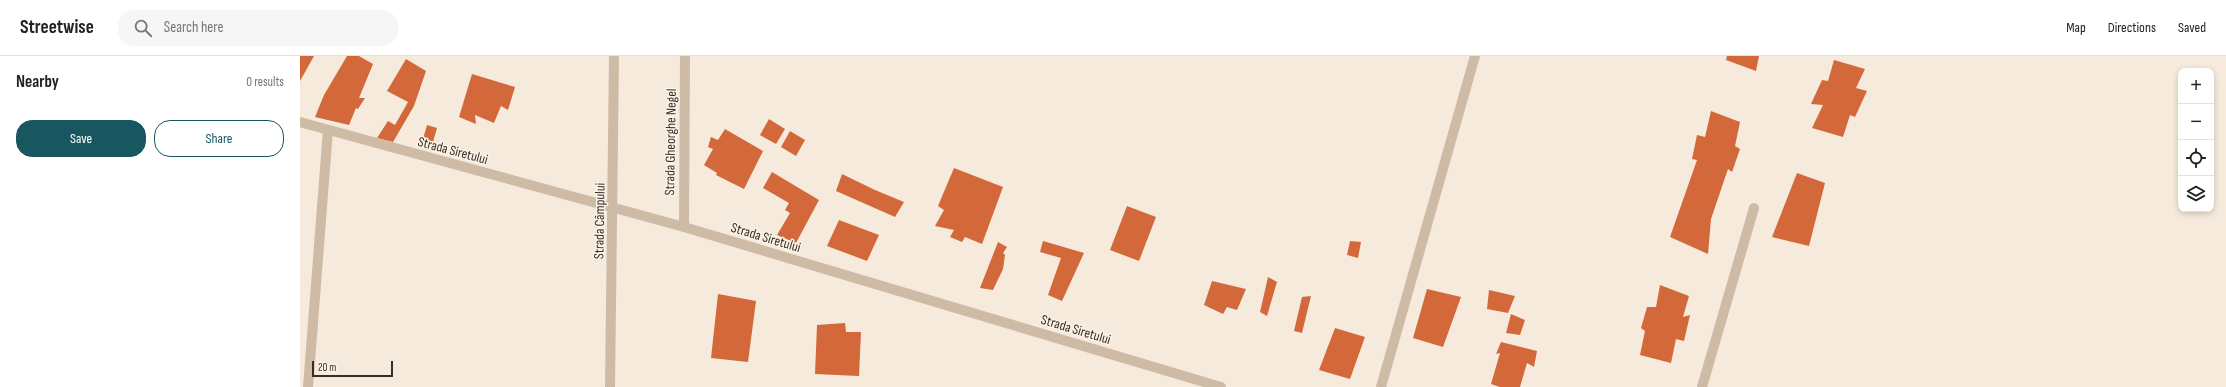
<!DOCTYPE html>
<meta charset="utf-8">
<style>
:root{--surface:#fff;--page:#f6f6f6;--text:#222;--muted:#767676;--line:#e0e0e0;--accent:#185760}
body{margin:0;font-family:"Sofia Sans Condensed",sans-serif;background:var(--page);color:var(--text)}
.controls{position:absolute;right:12px;top:12px;display:grid;overflow:hidden;border-radius:8px;box-shadow:0 2px 6px #0003}
.controls button{width:36px;height:36px;display:grid;place-items:center;padding:0;border:0;border-bottom:1px solid var(--line);background:var(--surface);color:var(--text);font:20px sans-serif}
.scale{position:absolute;left:12px;bottom:10px;width:81px;box-sizing:border-box;padding-left:4px;border:2px solid #392e27;border-top:0;font-size:11px;line-height:14px;white-space:nowrap;color:#392e27;-webkit-text-stroke:3px #fcf4e8;paint-order:stroke}
.list{margin:0;padding:0;list-style:none}
h2{display:flex;justify-content:space-between;align-items:center;height:52px;margin:0;padding:0 16px;font-size:17px}
h2 small{font-size:13px;font-weight:400;color:var(--muted)}
.actions{display:flex;gap:8px;padding:12px 16px}
.actions a{flex:1;padding:9px 0;border:1px solid var(--accent);border-radius:16px;text-align:center;font-size:14px;color:var(--accent)}
.actions .main{background:var(--accent);color:#fff}
.icon{flex:none;width:22px;height:22px;fill:none;stroke:currentColor;stroke-width:2;stroke-linecap:round;stroke-linejoin:round}
.map{position:relative;flex:none;width:1926px;height:331px;overflow:hidden}
header{display:flex;align-items:center;gap:24px;box-sizing:border-box;height:56px;padding:0 20px;background:var(--surface);border-bottom:1px solid var(--line)}
header strong{font-size:19px}
nav{display:flex;gap:22px;margin-inline-start:auto;font-size:14px}
.search{width:280px;height:36px;background:var(--page);display:flex;align-items:center;gap:10px;box-sizing:border-box;padding:0 14px;border-radius:16px;color:var(--muted);font-size:15px}
main{display:flex}
aside{flex:1;background:var(--surface)}
.map>svg:first-child{display:block}
.building{fill:#d3693b}
.lines{fill:none;stroke-linecap:round;stroke-linejoin:round}
.street{stroke:#cebba6;stroke-width:10}
.labels{text-anchor:middle;stroke-width:3;stroke-linejoin:round;paint-order:stroke}
.street-label{font-size:14px;fill:#392e27;stroke:#fcf4e8}
</style>
<header>
<strong>Streetwise</strong>
<div class="search"><svg class="icon" aria-label="search" viewBox="0 0 24 24"><circle cx="10" cy="10" r="6"/><path d="M15 15l6 6"/></svg>Search here</div>
<nav><a>Map</a><a>Directions</a><a>Saved</a></nav>
</header>
<main>
<aside>
<h2>Nearby<small>0 results</small></h2>
<ul class="list">
</ul>
<div class="actions"><a class="main">Save</a><a>Share</a></div>
</aside>
<div class="map">
<svg width="1926" height="331" viewBox="0 0 1926 331">
<rect width="100%" height="100%" fill="#f5eadb"/>
<g class="building">
<path d="M 0,0 L 14,0 L 0,25 Z"/>
<path d="M 47,0 L 59,0 L 73,8 L 59,42 L 65,42 L 58,53 L 56,52 L 49,69 L 15,61 L 24,39 Z"/>
<path d="M 1427,0 L 1459,0 L 1456,15 L 1426,4 Z"/>
<path d="M 106,3 L 126,15 L 114,50 L 93,86 L 77,82 L 88,65 L 95,69 L 108,46 L 87,35 Z"/>
<path d="M 1534,4 L 1565,13 L 1556,32 L 1567,35 L 1555,61 L 1550,59 L 1543,81 L 1512,72 L 1523,49 L 1511,48 L 1522,24 L 1528,25 Z"/>
<path d="M 172,18 L 215,31 L 208,54 L 201,50 L 194,67 L 175,59 L 176,68 L 159,61 Z"/>
<path d="M 1411,55 L 1440,66 L 1435,90 L 1440,93 L 1432,116 L 1428,113 L 1411,163 L 1408,198 L 1370,181 L 1397,104 L 1392,103 L 1397,79 L 1405,81 Z"/>
<path d="M 469,63 L 485,73 L 476,88 L 460,79 Z"/>
<path d="M 127,69 L 137,72 L 131,93 L 121,90 Z"/>
<path d="M 425,73 L 463,95 L 444,133 L 416,119 L 417,117 L 404,109 L 413,93 L 408,91 L 411,81 L 418,84 Z"/>
<path d="M 490,75 L 505,84 L 496,100 L 481,91 Z"/>
<path d="M 654,112 L 703,131 L 682,188 L 665,181 L 662,186 L 650,181 L 654,174 L 635,170 L 644,154 L 638,150 Z"/>
<path d="M 472,116 L 519,144 L 496,187 L 477,179 L 490,157 L 485,154 L 489,147 L 463,132 Z"/>
<path d="M 1497,117 L 1525,127 L 1509,190 L 1472,181 Z"/>
<path d="M 542,118 L 575,134 L 604,146 L 595,161 L 536,135 Z"/>
<path d="M 827,150 L 856,161 L 839,205 L 810,194 Z"/>
<path d="M 539,164 L 579,179 L 567,205 L 527,190 Z"/>
<path d="M 743,185 L 784,197 L 762,245 L 748,239 L 761,202 L 740,196 Z"/>
<path d="M 1050,185 L 1061,186 L 1058,202 L 1047,199 Z"/>
<path d="M 698,186 L 707,191 L 703,197 L 705,199 L 703,213 L 693,234 L 680,232 Z"/>
<path d="M 968,221 L 977,226 L 967,260 L 960,256 Z"/>
<path d="M 912,225 L 946,233 L 937,254 L 927,251 L 923,258 L 904,249 Z"/>
<path d="M 1360,229 L 1389,240 L 1383,261 L 1390,259 L 1384,285 L 1376,283 L 1371,307 L 1340,299 L 1345,275 L 1341,272 L 1347,251 L 1356,251 Z"/>
<path d="M 1127,233 L 1161,241 L 1143,291 L 1113,282 Z"/>
<path d="M 1189,234 L 1215,240 L 1208,257 L 1187,253 Z"/>
<path d="M 418,238 L 456,245 L 448,306 L 411,302 Z"/>
<path d="M 1011,240 L 1002,277 L 994,275 L 1002,241 Z"/>
<path d="M 1211,258 L 1225,264 L 1220,279 L 1206,277 Z"/>
<path d="M 545,267 L 546,276 L 561,276 L 559,320 L 515,318 L 517,269 Z"/>
<path d="M 1035,272 L 1065,281 L 1050,323 L 1019,314 Z"/>
<path d="M 1201,286 L 1237,295 L 1234,311 L 1227,307 L 1220,331 L 1200,331 L 1191,328 L 1200,297 L 1196,298 Z"/>
</g>
<g class="lines">
<g class="street">
<path d="M 0,66 L 384,171 L 921,331"/>
<path d="M 384,171 L 385,0"/>
<path d="M 8,331 L 28,74"/>
<path d="M 310,331 L 314,0"/>
<path d="M 1081,331 L 1175,0"/>
<path d="M 1402,331 L 1454,152"/>
</g>
</g>
<g class="labels">
<g class="street-label">
<text transform="translate(370 86) rotate(-89)" y="5">Strada Gheorghe Negel</text>
<text transform="translate(153 94) rotate(15)" y="5">Strada Siretului</text>
<text transform="translate(299 165) rotate(-89)" y="5">Strada Câmpului</text>
<text transform="translate(466 181) rotate(17)" y="5">Strada Siretului</text>
<text transform="translate(776 273) rotate(17)" y="5">Strada Siretului</text>
</g>
</g>
</svg>
<div class="controls">
<button>+</button>
<button>−</button>
<button><svg class="icon" aria-label="locate" viewBox="0 0 24 24"><circle cx="12" cy="12" r="6"/><path d="M12 2v4M12 18v4M2 12h4M18 12h4"/></svg></button>
<button><svg class="icon" aria-label="layers" viewBox="0 0 24 24"><path d="M12 4l9 5-9 5-9-5zM3 14l9 5 9-5"/></svg></button>
</div>
<div class="scale">20 m</div>
</div>
</main>
